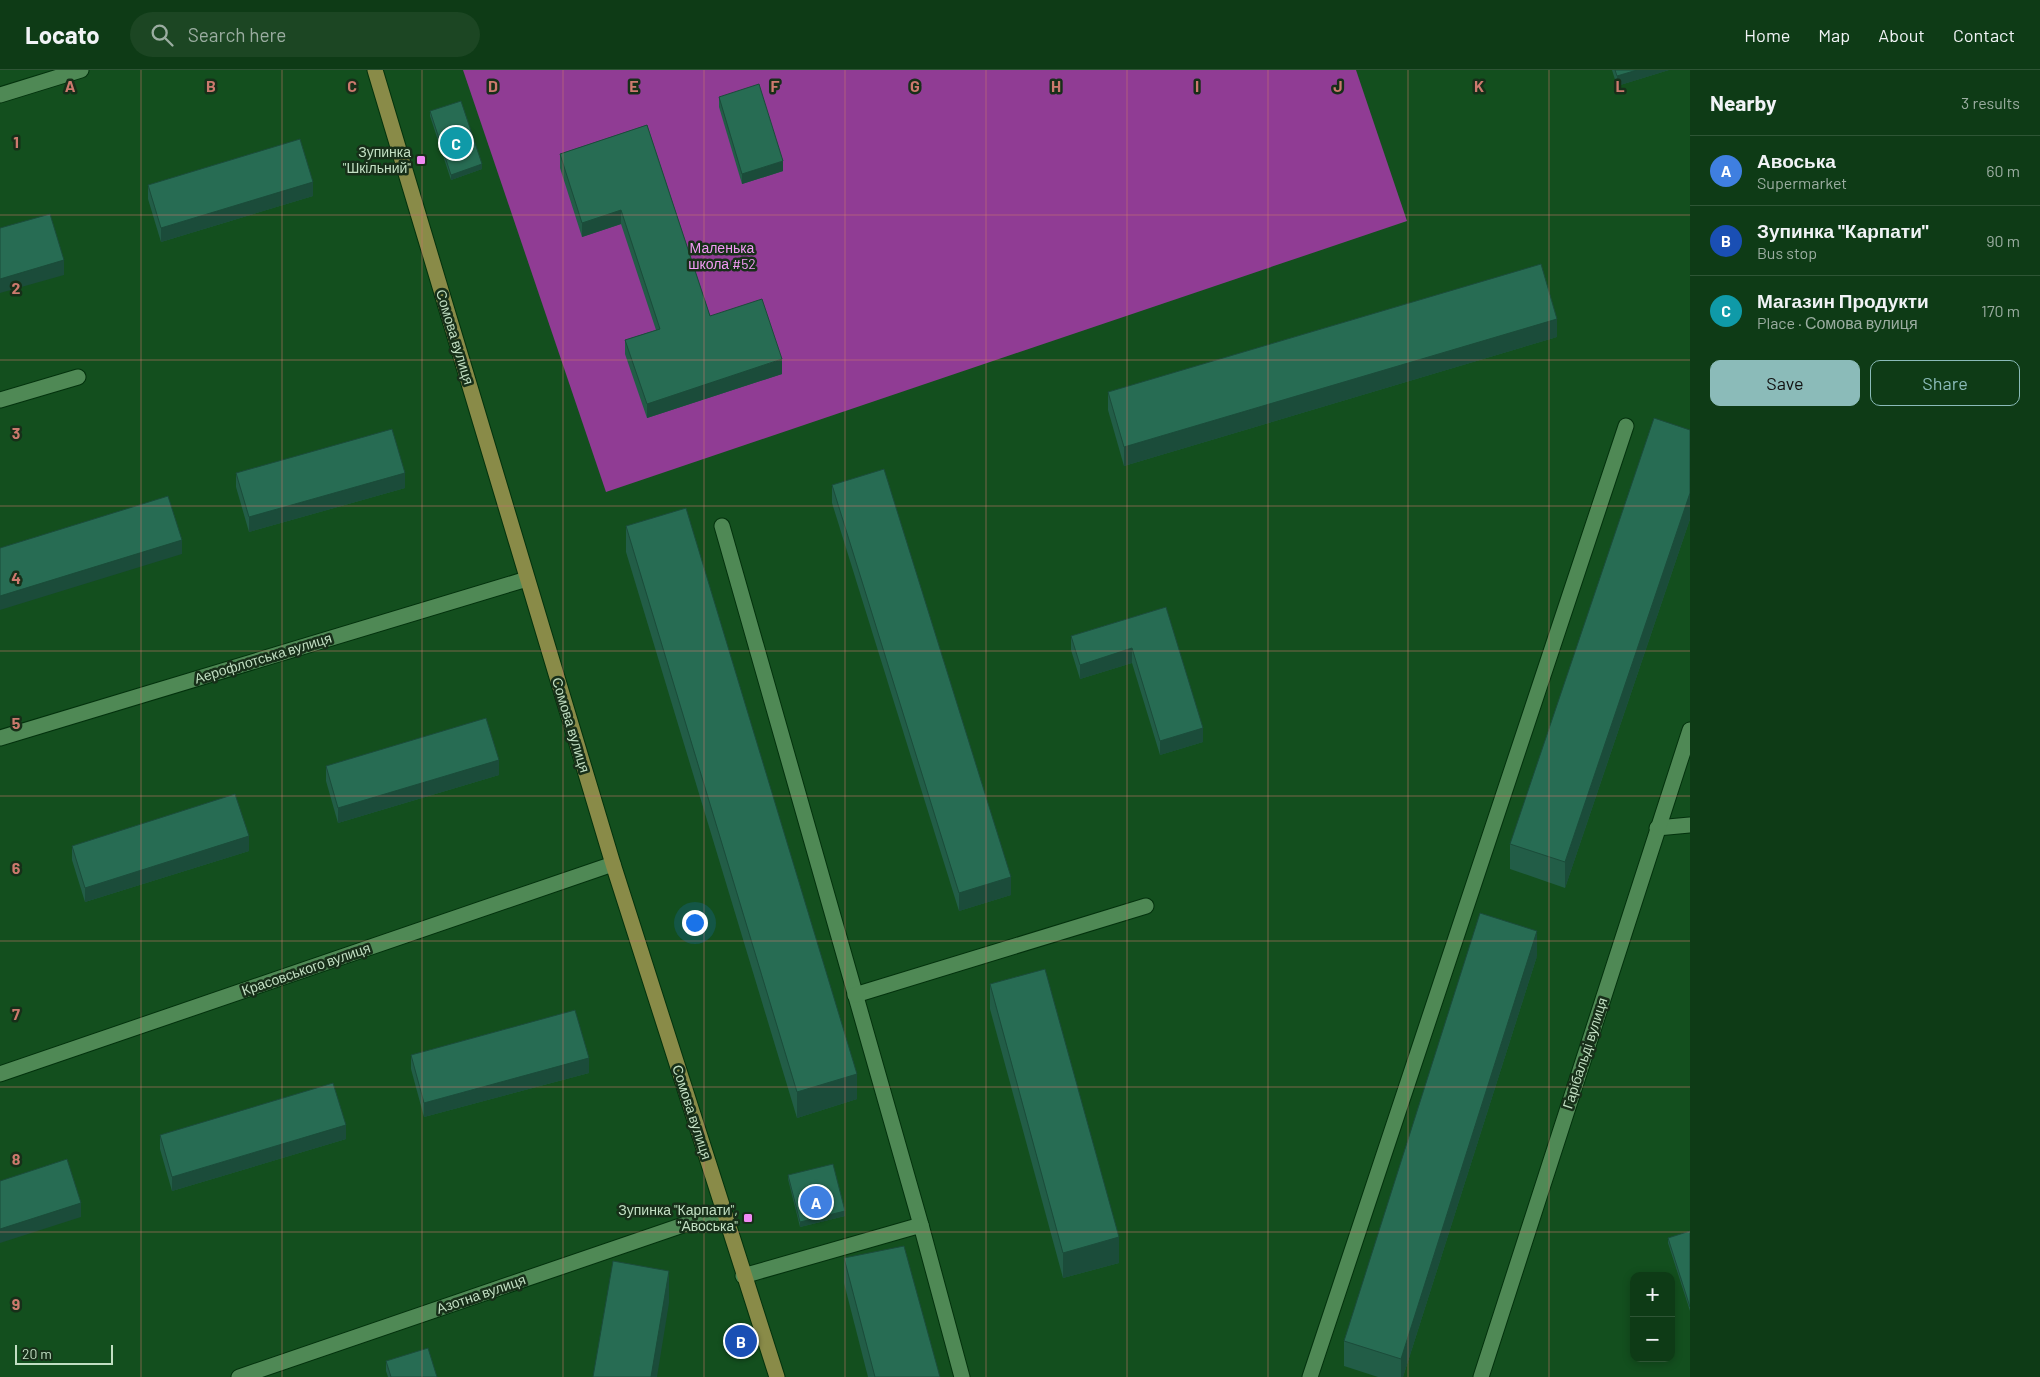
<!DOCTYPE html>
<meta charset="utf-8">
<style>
:root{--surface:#0e3b16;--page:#1c4623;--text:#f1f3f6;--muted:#9bada1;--line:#2e5535;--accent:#8bbbb9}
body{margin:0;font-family:Barlow,sans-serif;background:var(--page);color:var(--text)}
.controls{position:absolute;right:15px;bottom:15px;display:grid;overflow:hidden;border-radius:10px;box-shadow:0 2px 8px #0003}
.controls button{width:45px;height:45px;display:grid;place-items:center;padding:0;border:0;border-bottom:1px solid var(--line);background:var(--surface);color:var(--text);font:25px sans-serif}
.scale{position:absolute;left:15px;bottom:12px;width:98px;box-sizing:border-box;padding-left:5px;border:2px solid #c2dfc3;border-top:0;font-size:14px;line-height:18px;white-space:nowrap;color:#c2dfc3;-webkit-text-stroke:4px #172f19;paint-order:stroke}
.you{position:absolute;left:694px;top:852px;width:18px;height:18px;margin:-12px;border:4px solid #fff;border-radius:50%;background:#1a73e8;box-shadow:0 0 0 8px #1a73e833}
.badge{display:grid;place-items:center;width:32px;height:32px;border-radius:50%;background:var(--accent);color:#fff;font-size:16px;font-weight:700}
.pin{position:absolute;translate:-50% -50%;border:2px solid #fff;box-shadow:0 1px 5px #0006}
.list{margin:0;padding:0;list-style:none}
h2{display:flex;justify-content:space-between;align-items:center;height:65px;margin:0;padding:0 20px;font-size:21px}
h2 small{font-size:16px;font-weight:400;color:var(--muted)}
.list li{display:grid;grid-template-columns:32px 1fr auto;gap:15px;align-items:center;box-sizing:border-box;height:70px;padding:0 20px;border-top:1px solid var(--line)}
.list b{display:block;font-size:19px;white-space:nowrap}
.list p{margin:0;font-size:16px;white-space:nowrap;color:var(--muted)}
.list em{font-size:16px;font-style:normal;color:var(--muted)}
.actions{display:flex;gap:10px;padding:15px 20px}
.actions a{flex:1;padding:11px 0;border:1px solid var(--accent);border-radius:10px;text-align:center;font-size:18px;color:var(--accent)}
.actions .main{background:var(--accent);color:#111}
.icon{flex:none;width:28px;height:28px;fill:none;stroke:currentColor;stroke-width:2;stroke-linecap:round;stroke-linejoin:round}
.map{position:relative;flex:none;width:1690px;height:1307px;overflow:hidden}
header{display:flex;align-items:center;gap:30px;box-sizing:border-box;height:70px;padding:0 25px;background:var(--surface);border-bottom:1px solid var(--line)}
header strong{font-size:24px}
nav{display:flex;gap:28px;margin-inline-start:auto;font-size:18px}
.search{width:350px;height:45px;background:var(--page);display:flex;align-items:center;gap:12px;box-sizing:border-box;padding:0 18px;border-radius:28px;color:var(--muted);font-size:19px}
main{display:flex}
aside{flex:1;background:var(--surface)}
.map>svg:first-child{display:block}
.green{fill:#903c94}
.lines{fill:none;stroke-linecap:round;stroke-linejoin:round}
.minor-casing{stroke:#03320d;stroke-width:17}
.major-casing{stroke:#03320d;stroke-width:17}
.minor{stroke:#4f8955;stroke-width:15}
.major{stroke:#898b48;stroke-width:15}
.wall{fill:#225d47}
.shaded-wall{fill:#1b4c3a}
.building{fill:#276c53;stroke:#1b4c3a}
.grid{fill:none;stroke:#cd7a6e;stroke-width:1;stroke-opacity:0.55}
.poi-dot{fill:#f18af4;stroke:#172f19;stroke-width:2}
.labels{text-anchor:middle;stroke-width:5;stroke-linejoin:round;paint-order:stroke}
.poi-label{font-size:14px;fill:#c2dfc3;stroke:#172f19;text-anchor:end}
.park-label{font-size:14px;fill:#f39bf5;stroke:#172f19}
.street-label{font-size:14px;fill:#c2dfc3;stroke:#172f19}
.grid-label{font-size:16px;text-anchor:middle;font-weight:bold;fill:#cd7a6e;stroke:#172f19;stroke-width:5;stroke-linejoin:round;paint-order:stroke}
</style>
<header>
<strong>Locato</strong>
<div class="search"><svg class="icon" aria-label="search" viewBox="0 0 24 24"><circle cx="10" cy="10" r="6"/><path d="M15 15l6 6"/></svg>Search here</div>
<nav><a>Home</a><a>Map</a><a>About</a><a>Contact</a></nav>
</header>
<main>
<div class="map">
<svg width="1690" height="1307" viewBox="0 0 1690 1307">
<rect width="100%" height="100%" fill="#134f1e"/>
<path class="green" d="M 463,0 L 1356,0 L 1407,151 L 606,422 Z"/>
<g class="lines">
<g class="minor-casing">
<g id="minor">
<path d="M 0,25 L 81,0"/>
<path d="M 0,330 L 78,307"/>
<path d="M 722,456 L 921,1155"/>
<path d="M 0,668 L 527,509"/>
<path d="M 1657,758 L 1690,755"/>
<path d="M 855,925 L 1146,836"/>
<path d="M 0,1004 L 613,794"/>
<path d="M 743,1206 L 921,1155 L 962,1307"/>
<path d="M 239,1307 L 724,1141"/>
<path d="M 1310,1307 L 1626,356"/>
<path d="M 1481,1307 L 1690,660"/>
</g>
</g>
<g class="major-casing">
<path id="major" d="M 375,0 L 613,794 L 777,1307"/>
</g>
<use href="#minor" class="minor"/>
<use href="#major" class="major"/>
</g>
<g class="wall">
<path d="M 1612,0 L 1669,0 L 1617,16 Z"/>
<path d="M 719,27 L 783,101 L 742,114 L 719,37 Z"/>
<path d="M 430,41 L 482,99 L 451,110 L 430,46 Z"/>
<path d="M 647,55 L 710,246 L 782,304 L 647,348 L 625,284 L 625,270 L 656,260 L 621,154 L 582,167 L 560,98 L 560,84 Z"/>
<path d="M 148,115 L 313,126 L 161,172 L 148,129 Z"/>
<path d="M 1557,267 L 1124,396 L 1108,340 L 1108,322 Z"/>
<path d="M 1690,360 L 1690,449 L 1565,818 L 1510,799 L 1510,774 Z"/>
<path d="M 236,403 L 405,418 L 249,462 L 236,417 Z"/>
<path d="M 832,415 L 1011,825 L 959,841 L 832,433 Z"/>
<path d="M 626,456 L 857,1029 L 797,1048 L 626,482 Z"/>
<path d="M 1166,537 L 1203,672 L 1160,685 L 1132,593 L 1080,609 L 1071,580 L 1071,566 Z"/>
<path d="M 326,696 L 499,705 L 338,753 L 326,711 Z"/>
<path d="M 72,776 L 249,781 L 85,832 L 72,790 Z"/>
<path d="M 1537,886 L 1403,1307 L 1378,1307 L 1344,1296 L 1344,1271 Z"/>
<path d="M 990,914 L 1119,1193 L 1063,1208 L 990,939 Z"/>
<path d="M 411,985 L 589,1003 L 424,1047 L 411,999 Z"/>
<path d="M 160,1065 L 346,1069 L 172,1121 L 160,1079 Z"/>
<path d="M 788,1105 L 845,1146 L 800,1157 L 788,1109 Z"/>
<path d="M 1690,1161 L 1690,1241 L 1668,1173 L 1668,1168 Z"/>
<path d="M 844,1188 L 940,1307 L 868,1307 L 844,1213 Z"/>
<path d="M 386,1291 L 437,1307 L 388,1307 L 386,1301 Z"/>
</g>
<g class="shaded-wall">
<path d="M 1637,0 L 1669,0 L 1617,16 L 1617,6 Z"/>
<path d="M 783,91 L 783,101 L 742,114 L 742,104 Z"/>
<path d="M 482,94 L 482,99 L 451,110 L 451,105 Z"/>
<path d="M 313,112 L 313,126 L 161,172 L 161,158 Z"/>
<path d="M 621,140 L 621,154 L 582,167 L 582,153 Z"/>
<path d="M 64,190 L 64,205 L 0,223 L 0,209 Z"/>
<path d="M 1557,249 L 1557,267 L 1124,396 L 1124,377 Z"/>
<path d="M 782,289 L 782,304 L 647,348 L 647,334 Z"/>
<path d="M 405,403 L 405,418 L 249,462 L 249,447 Z"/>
<path d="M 1690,423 L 1690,449 L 1565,818 L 1565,792 Z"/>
<path d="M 182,470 L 182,484 L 0,540 L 0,526 Z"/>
<path d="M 1132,578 L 1132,593 L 1080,609 L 1080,595 Z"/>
<path d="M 1203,658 L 1203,672 L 1160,685 L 1160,671 Z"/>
<path d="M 499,690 L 499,705 L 338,753 L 338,738 Z"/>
<path d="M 249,766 L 249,781 L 85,832 L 85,818 Z"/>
<path d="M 1011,807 L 1011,825 L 959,841 L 959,823 Z"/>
<path d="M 1537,861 L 1537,886 L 1403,1307 L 1401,1307 L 1401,1289 Z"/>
<path d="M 589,988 L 589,1003 L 424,1047 L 424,1033 Z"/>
<path d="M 857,1004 L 857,1029 L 797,1048 L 797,1022 Z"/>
<path d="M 346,1055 L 346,1069 L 172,1121 L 172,1107 Z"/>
<path d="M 81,1133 L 81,1147 L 0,1173 L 0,1159 Z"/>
<path d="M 845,1141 L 845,1146 L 800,1157 L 800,1152 Z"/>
<path d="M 1119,1167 L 1119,1193 L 1063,1208 L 1063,1183 Z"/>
<path d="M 669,1201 L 669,1233 L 657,1307 L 651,1307 Z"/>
</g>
<g class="building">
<path d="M 1615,0 L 1637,0 L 1617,6 Z"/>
<path d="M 759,14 L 783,91 L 742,104 L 719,27 Z"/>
<path d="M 461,31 L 482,94 L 451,105 L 430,41 Z"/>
<path d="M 647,55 L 710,246 L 762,229 L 782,289 L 647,334 L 625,270 L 660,259 L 621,140 L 582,153 L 560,84 Z"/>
<path d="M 300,69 L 313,112 L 161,158 L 148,115 Z"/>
<path d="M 50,144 L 64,190 L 0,209 L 0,158 Z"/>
<path d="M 1541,194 L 1557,249 L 1124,377 L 1108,322 Z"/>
<path d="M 1654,348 L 1690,360 L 1690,423 L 1565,792 L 1510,774 Z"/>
<path d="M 392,359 L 405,403 L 249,447 L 236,403 Z"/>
<path d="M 884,399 L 1011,807 L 959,823 L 832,415 Z"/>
<path d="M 168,426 L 182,470 L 0,526 L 0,478 Z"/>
<path d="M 686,438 L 857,1004 L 797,1022 L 626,456 Z"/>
<path d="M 1166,537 L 1203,658 L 1160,671 L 1132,578 L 1080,595 L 1071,566 Z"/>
<path d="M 486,648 L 499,690 L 338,738 L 326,696 Z"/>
<path d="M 235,724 L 249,766 L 85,818 L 72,776 Z"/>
<path d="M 1480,843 L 1537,861 L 1401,1289 L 1344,1271 Z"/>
<path d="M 1045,899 L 1119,1167 L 1063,1183 L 990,914 Z"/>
<path d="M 575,940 L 589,988 L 424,1033 L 411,985 Z"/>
<path d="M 333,1013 L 346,1055 L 172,1107 L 160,1065 Z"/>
<path d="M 67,1089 L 81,1133 L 0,1159 L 0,1111 Z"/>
<path d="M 833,1094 L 845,1141 L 800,1152 L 788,1105 Z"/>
<path d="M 1690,1161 L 1690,1237 L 1668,1168 Z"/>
<path d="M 904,1176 L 940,1307 L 875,1307 L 844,1188 Z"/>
<path d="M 613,1191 L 669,1201 L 651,1307 L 593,1307 Z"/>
<path d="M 428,1278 L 437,1307 L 391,1307 L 386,1291 Z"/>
</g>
<path class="grid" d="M 141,0 L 141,1307M 282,0 L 282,1307M 422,0 L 422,1307M 563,0 L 563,1307M 704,0 L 704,1307M 845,0 L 845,1307M 986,0 L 986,1307M 1127,0 L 1127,1307M 1268,0 L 1268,1307M 1408,0 L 1408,1307M 1549,0 L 1549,1307M 0,145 L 1690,145M 0,290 L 1690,290M 0,436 L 1690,436M 0,581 L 1690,581M 0,726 L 1690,726M 0,871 L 1690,871M 0,1017 L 1690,1017M 0,1162 L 1690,1162"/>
<g class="poi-dot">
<rect x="416" y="85" width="10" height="10" rx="2.5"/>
<rect x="743" y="1143" width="10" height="10" rx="2.5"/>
</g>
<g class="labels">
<g class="poi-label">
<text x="411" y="87">Зупинка<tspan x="411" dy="16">"Шкільний"</tspan></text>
<text x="738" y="1145">Зупинка "Карпати",<tspan x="738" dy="16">"Авоська"</tspan></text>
</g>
<g class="park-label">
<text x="722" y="183">Маленька<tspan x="722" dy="16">школа #52</tspan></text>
</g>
<g class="street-label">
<text transform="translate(455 267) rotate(73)" y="5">Сомова вулиця</text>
<text transform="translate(263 588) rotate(-17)" y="5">Аерофлотська вулиця</text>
<text transform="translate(571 655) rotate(73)" y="5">Сомова вулиця</text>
<text transform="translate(306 899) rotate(-19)" y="5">Красовського вулиця</text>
<text transform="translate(1585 983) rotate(-72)" y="5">Гарібальді вулиця</text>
<text transform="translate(692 1042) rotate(72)" y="5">Сомова вулиця</text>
<text transform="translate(481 1224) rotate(-19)" y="5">Азотна вулиця</text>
</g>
</g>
<g class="grid-label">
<text x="70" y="22">A</text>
<text x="211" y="22">B</text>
<text x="352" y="22">C</text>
<text x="493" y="22">D</text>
<text x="634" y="22">E</text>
<text x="775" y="22">F</text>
<text x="915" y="22">G</text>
<text x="1056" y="22">H</text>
<text x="1197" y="22">I</text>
<text x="1338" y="22">J</text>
<text x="1479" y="22">K</text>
<text x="1620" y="22">L</text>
<text x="16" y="78">1</text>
<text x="16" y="224">2</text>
<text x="16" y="369">3</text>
<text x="16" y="514">4</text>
<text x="16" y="659">5</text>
<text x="16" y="804">6</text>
<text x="16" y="950">7</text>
<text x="16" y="1095">8</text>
<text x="16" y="1240">9</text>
</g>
</svg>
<div class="controls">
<button>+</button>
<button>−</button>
</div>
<div class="scale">20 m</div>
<div class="you"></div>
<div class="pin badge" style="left:816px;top:1132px;background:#3f7fe0">A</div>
<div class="pin badge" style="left:741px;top:1271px;background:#1a4fb4">B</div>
<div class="pin badge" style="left:456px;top:73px;background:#0f9aa8">C</div>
</div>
<aside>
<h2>Nearby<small>3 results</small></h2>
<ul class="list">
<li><span class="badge" style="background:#3f7fe0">A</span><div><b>Авоська</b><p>Supermarket</p></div><em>60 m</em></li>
<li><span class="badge" style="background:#1a4fb4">B</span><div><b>Зупинка &quot;Карпати&quot;</b><p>Bus stop</p></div><em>90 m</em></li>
<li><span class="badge" style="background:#0f9aa8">C</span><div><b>Магазин Продукти</b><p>Place · Сомова вулиця</p></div><em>170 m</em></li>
</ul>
<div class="actions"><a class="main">Save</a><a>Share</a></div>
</aside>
</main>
